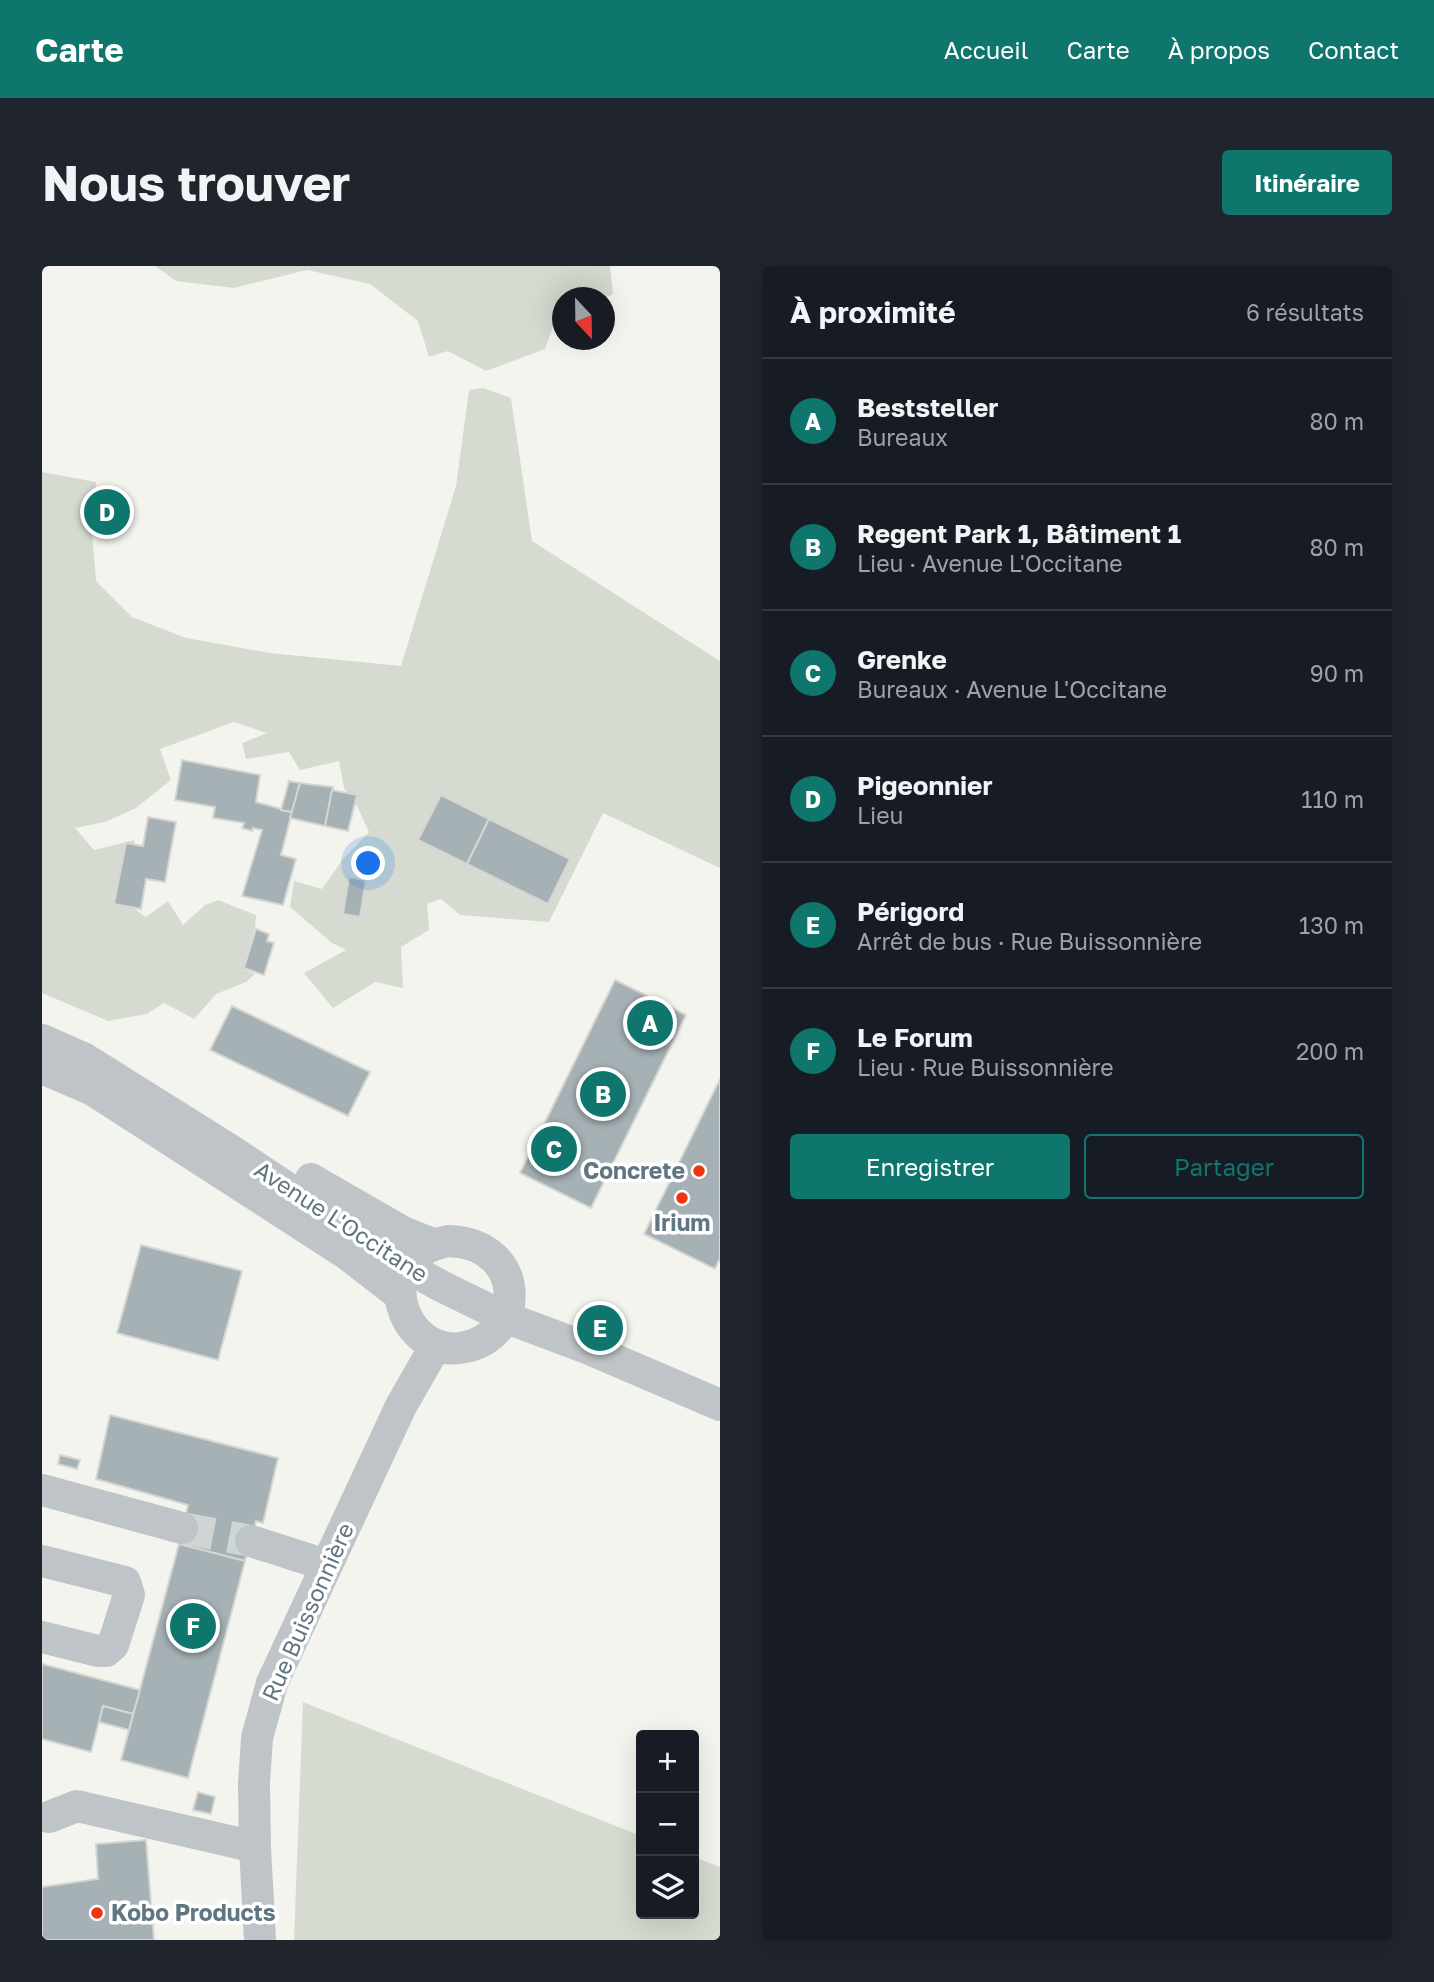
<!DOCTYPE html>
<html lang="fr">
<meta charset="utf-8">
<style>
:root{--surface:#171b24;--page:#20242c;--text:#f1f3f6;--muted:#9ea1a6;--line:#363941;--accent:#0f766e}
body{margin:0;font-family:"Golos Text",sans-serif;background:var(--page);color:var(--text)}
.controls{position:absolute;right:21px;bottom:21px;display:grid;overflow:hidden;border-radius:7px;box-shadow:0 7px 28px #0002}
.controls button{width:63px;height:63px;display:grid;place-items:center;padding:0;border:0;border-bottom:2px solid var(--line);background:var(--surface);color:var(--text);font:35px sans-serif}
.compass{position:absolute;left:510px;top:21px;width:63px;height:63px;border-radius:50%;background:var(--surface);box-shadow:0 7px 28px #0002;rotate:158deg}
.you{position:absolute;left:327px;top:598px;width:24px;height:24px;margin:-18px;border:5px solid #fff;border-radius:50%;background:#1a73e8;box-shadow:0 0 0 10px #1a73e833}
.badge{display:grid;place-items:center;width:46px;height:46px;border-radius:50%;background:var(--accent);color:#fff;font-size:23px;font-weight:700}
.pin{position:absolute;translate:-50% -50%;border:4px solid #fff;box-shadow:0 2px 7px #0006}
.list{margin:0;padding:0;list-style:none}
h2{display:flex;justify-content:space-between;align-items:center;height:91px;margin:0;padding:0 28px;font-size:30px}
h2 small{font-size:23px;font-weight:400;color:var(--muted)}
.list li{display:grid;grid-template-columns:46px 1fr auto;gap:21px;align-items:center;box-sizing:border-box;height:126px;padding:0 28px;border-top:2px solid var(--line)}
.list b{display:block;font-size:26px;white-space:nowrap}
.list p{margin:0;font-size:23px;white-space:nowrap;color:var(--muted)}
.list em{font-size:23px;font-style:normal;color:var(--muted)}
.actions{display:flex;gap:14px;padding:21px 28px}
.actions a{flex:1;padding:16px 0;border:2px solid var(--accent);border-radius:7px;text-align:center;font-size:24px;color:var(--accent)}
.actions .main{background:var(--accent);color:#fff}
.icon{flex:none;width:38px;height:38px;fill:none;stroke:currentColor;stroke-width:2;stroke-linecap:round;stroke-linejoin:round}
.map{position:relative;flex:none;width:678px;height:1674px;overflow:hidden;border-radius:7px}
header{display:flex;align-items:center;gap:42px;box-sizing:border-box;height:98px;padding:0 35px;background:var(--accent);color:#fff}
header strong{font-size:33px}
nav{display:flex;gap:38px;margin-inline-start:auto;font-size:24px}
.intro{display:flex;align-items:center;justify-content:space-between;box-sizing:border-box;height:168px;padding:0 42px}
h1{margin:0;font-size:49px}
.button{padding:18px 32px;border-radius:7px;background:var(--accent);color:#fff;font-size:24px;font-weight:700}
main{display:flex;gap:42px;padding:0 42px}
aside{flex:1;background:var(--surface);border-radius:7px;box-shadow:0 7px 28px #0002}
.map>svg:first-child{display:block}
.green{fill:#d5dbd0}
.building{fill:#a6b1b5;stroke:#d5d5d2;stroke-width:2}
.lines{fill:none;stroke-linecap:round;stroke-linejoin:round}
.minor-tunnel{stroke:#cfd4d4;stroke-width:32;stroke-dasharray:32 16;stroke-linecap:butt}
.minor{stroke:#bec4c7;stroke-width:32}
.poi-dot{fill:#f03313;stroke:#fff;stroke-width:2.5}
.labels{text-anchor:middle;stroke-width:7;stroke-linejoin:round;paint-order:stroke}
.poi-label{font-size:23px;font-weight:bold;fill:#607683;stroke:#fff;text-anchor:end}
.street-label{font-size:23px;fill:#607683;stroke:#fff}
</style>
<header>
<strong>Carte</strong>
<nav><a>Accueil</a><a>Carte</a><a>À propos</a><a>Contact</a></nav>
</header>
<div class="intro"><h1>Nous trouver</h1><a class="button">Itinéraire</a></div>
<main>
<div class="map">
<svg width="678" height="1674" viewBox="0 0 678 1674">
<rect width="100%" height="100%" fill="#f4f4ef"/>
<g class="green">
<path d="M 113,0 L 568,0 L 571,28 L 563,32 L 520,32 L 520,51 L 513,55 L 503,83 L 444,105 L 406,85 L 387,91 L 376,55 L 328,18 L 265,4 L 192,22 L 134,15 Z"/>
<path d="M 441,122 L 469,132 L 490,275 L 678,395 L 678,602 L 561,547 L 507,656 L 418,649 L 399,633 L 385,638 L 387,664 L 359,681 L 361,722 L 333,716 L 291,742 L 262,707 L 304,684 L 290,677 L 248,641 L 252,615 L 280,623 L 301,593 L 327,566 L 316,542 L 302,522 L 297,495 L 258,504 L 247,486 L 204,493 L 200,477 L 225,467 L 192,456 L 118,483 L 129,514 L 94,542 L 63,556 L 33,562 L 52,584 L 92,574 L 91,642 L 104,651 L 126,635 L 141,659 L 163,639 L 176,634 L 214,649 L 213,662 L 201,703 L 213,708 L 204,716 L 174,728 L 152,753 L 122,737 L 105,748 L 66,755 L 0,727 L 0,206 L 54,216 L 50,268 L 54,315 L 90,351 L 144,372 L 228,387 L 359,400 L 414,220 L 427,124 Z"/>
<path d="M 261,1436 L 599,1570 L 599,1648 L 652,1648 L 652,1591 L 678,1601 L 678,1674 L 252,1674 Z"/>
</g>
<g class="building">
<path d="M 57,234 L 77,237 L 74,258 L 53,255 Z"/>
<path d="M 140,494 L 218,509 L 214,536 L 250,546 L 239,589 L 254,593 L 241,639 L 200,630 L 220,564 L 211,562 L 210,565 L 200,562 L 202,557 L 171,552 L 173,541 L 133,534 Z"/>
<path d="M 247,515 L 258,517 L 250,546 L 239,544 Z"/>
<path d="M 258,517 L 291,521 L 283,560 L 248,552 Z"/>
<path d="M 290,524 L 315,529 L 306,565 L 283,560 Z"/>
<path d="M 399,529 L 447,553 L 425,598 L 376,574 Z"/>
<path d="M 106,551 L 134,556 L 123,616 L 104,613 L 99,643 L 72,638 L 84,577 L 101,580 Z"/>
<path d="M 447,553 L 528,593 L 506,638 L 425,598 Z"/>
<path d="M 307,611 L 324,614 L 318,651 L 301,648 Z"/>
<path d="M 214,663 L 227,668 L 225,675 L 232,677 L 222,709 L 202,702 Z"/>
<path d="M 573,714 L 644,749 L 549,942 L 478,907 Z"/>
<path d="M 190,740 L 328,806 L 306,850 L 168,784 Z"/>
<path d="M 678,813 L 678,992 L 673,1003 L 602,968 Z"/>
<path d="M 99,979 L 200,1005 L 176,1094 L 75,1067 Z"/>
<path d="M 68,1149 L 236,1192 L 221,1257 L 214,1255 L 203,1295 L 137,1278 L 146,1239 L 54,1213 Z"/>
<path d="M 18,1189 L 38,1194 L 35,1203 L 16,1198 Z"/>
<path d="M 137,1278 L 203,1295 L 146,1512 L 79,1494 Z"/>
<path d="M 0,1398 L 98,1424 L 91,1448 L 61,1440 L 49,1486 L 0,1473 Z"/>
<path d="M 61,1440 L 91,1448 L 87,1464 L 57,1456 Z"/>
<path d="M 156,1526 L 173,1531 L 169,1548 L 151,1544 Z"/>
<path d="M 104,1574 L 112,1674 L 0,1674 L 0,1621 L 56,1613 L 54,1578 Z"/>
</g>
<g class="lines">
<path class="minor-tunnel" d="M 140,1262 L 209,1275"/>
<g class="minor">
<path d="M 0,774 L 43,793 L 185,882 L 363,1000 L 399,1020 L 462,1051 L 545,1082 L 678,1139"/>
<path d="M 0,802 L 51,824 L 305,988 L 358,1029"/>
<path d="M 269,913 L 361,966 L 391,978"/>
<path d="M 407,975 C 486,978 486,1073 418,1082 C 359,1090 325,989 407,975 Z"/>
<path d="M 0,1224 L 140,1262"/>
<path d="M 209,1275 L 284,1299"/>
<path d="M 0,1295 L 83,1316 L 87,1329 L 71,1379 L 64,1385 L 56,1385 L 0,1371"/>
<path d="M 7,1551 L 35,1540 L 213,1581"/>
<path d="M 218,1674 L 213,1581 L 212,1517 L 215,1472 L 230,1417 L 359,1140 L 394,1079"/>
</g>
</g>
<g class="poi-dot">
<circle cx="657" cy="905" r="7"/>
<circle cx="640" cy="932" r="7"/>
<circle cx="55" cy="1647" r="7"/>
</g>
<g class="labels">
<g class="poi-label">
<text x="643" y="913">Concrete</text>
<text x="640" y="965" text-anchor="middle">Irium</text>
<text x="69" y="1655" text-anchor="start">Kobo Products</text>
</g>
<g class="street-label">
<text transform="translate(299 956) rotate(33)" y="8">Avenue L'Occitane</text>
<text transform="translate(266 1346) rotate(-66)" y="8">Rue Buissonnière</text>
</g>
</g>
</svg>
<div class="controls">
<button>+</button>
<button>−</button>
<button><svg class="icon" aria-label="layers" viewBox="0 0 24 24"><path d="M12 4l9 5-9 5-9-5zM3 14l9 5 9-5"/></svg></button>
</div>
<svg class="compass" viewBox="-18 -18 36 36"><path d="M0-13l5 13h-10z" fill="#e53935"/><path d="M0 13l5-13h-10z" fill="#9ea1a6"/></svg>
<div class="you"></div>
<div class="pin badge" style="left:608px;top:757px">A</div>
<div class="pin badge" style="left:561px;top:828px">B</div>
<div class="pin badge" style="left:512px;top:883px">C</div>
<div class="pin badge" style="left:65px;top:246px">D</div>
<div class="pin badge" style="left:558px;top:1062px">E</div>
<div class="pin badge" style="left:151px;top:1360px">F</div>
</div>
<aside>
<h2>À proximité<small>6 résultats</small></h2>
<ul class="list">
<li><span class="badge">A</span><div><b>Beststeller</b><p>Bureaux</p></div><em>80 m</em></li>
<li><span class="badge">B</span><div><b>Regent Park 1, Bâtiment 1</b><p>Lieu · Avenue L'Occitane</p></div><em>80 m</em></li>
<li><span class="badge">C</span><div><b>Grenke</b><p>Bureaux · Avenue L'Occitane</p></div><em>90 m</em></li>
<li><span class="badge">D</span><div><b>Pigeonnier</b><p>Lieu</p></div><em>110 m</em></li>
<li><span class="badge">E</span><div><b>Périgord</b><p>Arrêt de bus · Rue Buissonnière</p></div><em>130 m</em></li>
<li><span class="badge">F</span><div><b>Le Forum</b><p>Lieu · Rue Buissonnière</p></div><em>200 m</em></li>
</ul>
<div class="actions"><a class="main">Enregistrer</a><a>Partager</a></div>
</aside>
</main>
